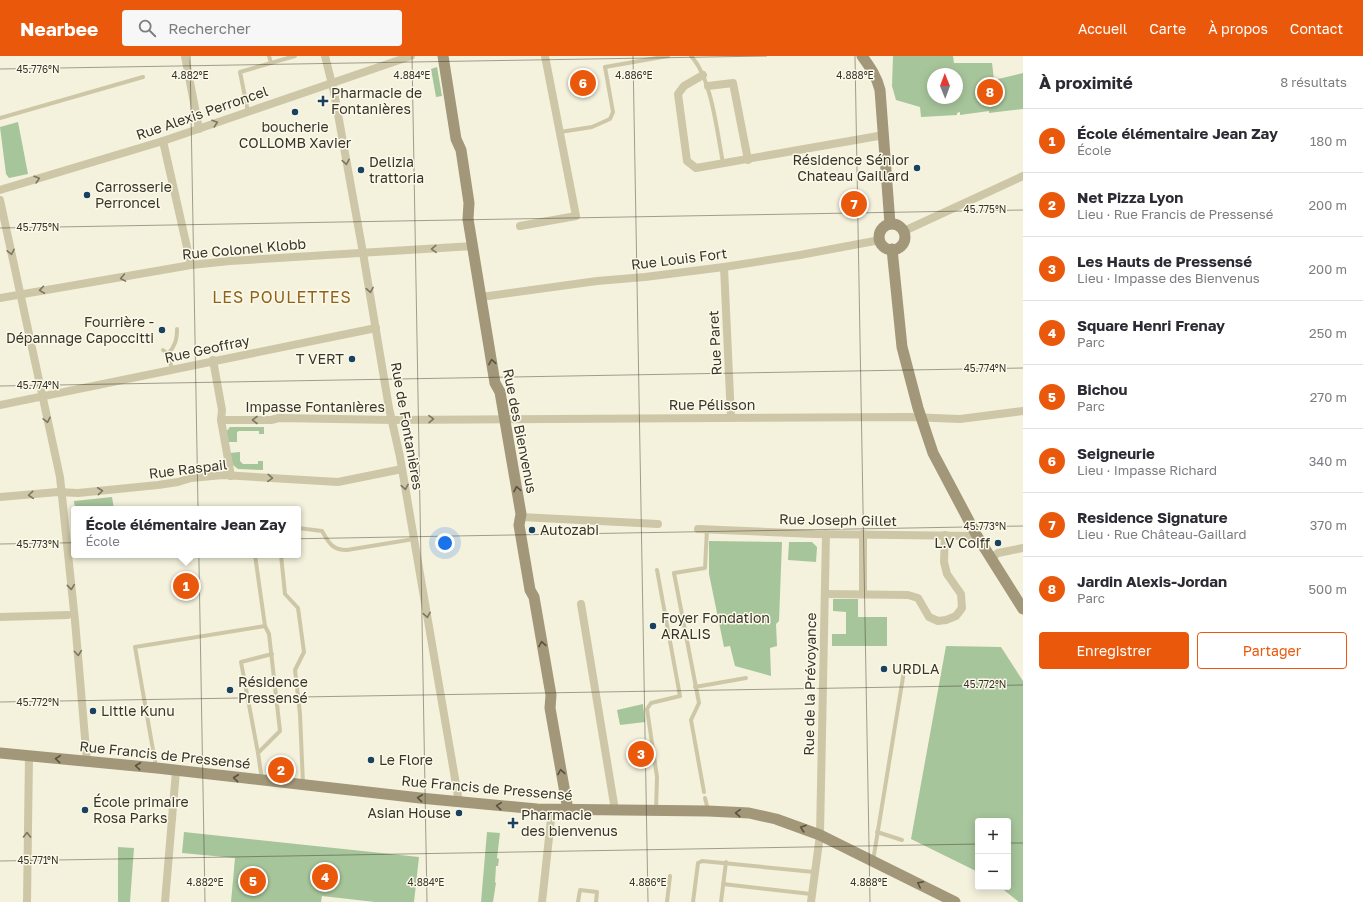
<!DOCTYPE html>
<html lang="fr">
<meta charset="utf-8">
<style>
:root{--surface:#fff;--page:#f7f7f7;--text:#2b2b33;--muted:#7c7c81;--line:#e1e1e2;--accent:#ea580c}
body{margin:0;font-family:"Golos Text",sans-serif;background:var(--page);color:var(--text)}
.controls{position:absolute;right:12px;bottom:12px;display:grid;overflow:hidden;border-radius:4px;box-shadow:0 2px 10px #0003}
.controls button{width:36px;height:36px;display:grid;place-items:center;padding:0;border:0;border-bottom:1px solid var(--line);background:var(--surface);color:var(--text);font:20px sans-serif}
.compass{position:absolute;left:927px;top:12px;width:36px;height:36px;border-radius:50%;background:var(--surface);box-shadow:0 2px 10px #0003;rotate:359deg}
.you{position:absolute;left:445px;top:487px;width:14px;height:14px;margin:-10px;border:3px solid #fff;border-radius:50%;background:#1a73e8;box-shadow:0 0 0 6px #1a73e833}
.badge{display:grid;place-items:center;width:26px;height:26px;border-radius:50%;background:var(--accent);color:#fff;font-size:13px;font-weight:700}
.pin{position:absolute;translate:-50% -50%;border:2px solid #fff;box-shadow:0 1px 4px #0006}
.popup{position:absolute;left:71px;top:450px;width:230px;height:52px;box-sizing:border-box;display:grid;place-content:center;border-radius:4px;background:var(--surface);filter:drop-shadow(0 1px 3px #0005);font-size:13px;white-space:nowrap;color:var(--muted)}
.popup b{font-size:15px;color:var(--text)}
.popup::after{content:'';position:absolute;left:50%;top:100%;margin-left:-8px;border:8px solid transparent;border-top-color:var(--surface)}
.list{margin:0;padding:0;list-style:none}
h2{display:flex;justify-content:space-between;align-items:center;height:52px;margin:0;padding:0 16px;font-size:17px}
h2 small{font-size:13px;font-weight:400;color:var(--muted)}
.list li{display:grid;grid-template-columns:26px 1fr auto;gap:12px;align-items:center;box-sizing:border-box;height:64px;padding:0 16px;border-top:1px solid var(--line)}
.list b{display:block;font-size:15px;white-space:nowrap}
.list p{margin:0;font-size:13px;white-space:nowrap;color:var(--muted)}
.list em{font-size:13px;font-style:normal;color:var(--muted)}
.actions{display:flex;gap:8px;padding:12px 16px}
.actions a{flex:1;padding:9px 0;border:1px solid var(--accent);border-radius:4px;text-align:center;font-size:14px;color:var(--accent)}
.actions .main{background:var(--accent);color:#fff}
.icon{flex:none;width:22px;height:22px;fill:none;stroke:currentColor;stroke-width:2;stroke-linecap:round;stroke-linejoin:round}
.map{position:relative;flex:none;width:1023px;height:846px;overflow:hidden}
header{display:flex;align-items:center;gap:24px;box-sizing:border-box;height:56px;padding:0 20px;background:var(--accent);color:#fff}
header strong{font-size:19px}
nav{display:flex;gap:22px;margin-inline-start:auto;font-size:14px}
.search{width:280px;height:36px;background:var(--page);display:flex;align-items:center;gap:10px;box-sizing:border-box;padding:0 14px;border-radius:4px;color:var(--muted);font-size:15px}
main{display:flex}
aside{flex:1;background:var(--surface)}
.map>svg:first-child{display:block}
.green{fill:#a7c59b;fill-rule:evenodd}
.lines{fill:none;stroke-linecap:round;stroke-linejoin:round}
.lane{stroke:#cec7a7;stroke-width:4}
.street{stroke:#cec7a7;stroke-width:8}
.secondary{stroke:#a29778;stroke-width:11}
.oneway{stroke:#7d7661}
.oneway2{stroke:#595240}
.ticks{fill:none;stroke:#3a3428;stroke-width:1;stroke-opacity:0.45}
.poi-dot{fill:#1a415f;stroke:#fbfaea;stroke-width:1.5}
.labels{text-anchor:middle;stroke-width:3;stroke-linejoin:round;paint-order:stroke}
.poi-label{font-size:14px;fill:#3a3428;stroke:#fbfaea;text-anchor:start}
.street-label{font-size:14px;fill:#3a3428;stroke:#fbfaea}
.quarter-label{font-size:16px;letter-spacing:1px;fill:#90621a;stroke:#fbfaea}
.ticks-label{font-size:10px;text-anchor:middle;fill:#3a3428;stroke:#fbfaea;stroke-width:3;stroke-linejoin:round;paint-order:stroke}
</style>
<header>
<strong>Nearbee</strong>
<div class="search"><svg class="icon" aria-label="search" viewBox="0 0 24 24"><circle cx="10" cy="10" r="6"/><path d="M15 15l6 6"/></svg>Rechercher</div>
<nav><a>Accueil</a><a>Carte</a><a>À propos</a><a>Contact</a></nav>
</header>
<main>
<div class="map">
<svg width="1023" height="846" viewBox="0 0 1023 846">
<rect width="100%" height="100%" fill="#f4f2dd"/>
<g class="green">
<path d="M 893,0 L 953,0 L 954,7 L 992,7 L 994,24 L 1023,17 L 1023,53 L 989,57 L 989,55 L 960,59 L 960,56 L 957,57 L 957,59 L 921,61 L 920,51 L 896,44 L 892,30 ZM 933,18 L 957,18 L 957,42 L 933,42 Z"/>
<path d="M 437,11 L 442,40 L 436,41 L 431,13 Z"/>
<path d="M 18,66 L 28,118 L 9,122 L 6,118 L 0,71 Z"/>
<path d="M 230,371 L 264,371 L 264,378 L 259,378 L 259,375 L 239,375 L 237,376 L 237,386 L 228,386 L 226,376 Z"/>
<path d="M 240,396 L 240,405 L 243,408 L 258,408 L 258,405 L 263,405 L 263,414 L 238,413 L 233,409 L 229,397 Z"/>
<path d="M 112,441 L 114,453 L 75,453 L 74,445 Z"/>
<path d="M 709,485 L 782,486 L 779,565 L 776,568 L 777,590 L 770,592 L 771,620 L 735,610 L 730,590 L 724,591 L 709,518 Z"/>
<path d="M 789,486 L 812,486 L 817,491 L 816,506 L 788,504 Z"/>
<path d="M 833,543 L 858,543 L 858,561 L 887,561 L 887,590 L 832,590 L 832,578 L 846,578 L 846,556 L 833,555 Z"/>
<path d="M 946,590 L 1001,591 L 1023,625 L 1023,846 L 1019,846 L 1000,831 L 1008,831 L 1008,765 L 978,765 L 978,816 L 911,783 Z"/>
<path d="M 643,648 L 645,666 L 620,669 L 617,654 Z"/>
<path d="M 184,776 L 419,801 L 414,846 L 375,846 L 322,840 L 321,846 L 231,846 L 235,802 L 182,797 Z"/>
<path d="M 487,776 L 500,777 L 497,802 L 499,803 L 498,810 L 496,810 L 495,826 L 496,827 L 493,846 L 481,846 Z"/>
<path d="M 118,791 L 134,792 L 130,846 L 118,846 Z"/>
</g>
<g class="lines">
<g class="lane">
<path d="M 269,0 L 271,7"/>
<path d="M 691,0 C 712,22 717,77 723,107"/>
<path d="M 248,56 L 240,16 L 295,0"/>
<path d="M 0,62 L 143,21"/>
<path d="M 560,76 L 592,71 L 610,63 L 613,56 L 605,11 L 668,0"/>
<path d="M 163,294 L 168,298"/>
<path d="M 172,313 L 168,298 C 175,290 177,284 177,273"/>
<path d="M 298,472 L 322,475 C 329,487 332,494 347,494 L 414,483"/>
<path d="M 255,499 L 265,570 L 269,578 L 280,675 L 258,697 L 262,724"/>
<path d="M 281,499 L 285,538 L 298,552 L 304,596 L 295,614 L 300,658 L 303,728"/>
<path d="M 695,631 L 746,622"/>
<path d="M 258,697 L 241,606 L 272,598"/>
<path d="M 156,711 L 135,591 L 265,570"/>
<path d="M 704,736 L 691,664 L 699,647 L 674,517 L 705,512 L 707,473"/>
<path d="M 705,742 L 708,754"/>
<path d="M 656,754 L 657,721 L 647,653 L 651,647 L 680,640 L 657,514"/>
<path d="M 877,776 L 902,784"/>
<path d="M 873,805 L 905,609"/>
<path d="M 723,828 L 811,838"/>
<path d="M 578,846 L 580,834 L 597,836 L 596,846"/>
<path d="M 667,846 L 670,820"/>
<path d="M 693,846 L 698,807 L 702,805 L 814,816"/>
<path d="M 721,846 L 726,806"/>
</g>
<g class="street">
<path d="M 185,0 L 199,73"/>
<path d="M 325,0 L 334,36 L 363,197 L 389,352 L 400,401 L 459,746"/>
<path d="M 703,19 L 684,30 L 678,38 L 687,105 L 696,112 L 884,79"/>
<path d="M 708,30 L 733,27 L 748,104"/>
<path d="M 163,85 L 191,209"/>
<path d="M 0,134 L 163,85 L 411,0"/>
<path d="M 0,144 L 60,421 L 75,565 L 87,705"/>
<path d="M 520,170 L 576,160 L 545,0"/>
<path d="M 904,175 L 1023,120"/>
<path d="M 724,211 L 731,362"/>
<path d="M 481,241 L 597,225 L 645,221 L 724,211 L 800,199 L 880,184"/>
<path d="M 0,242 L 191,209 L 230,205 L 473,190"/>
<path d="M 213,304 L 222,354 L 221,364 L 231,420"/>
<path d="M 0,349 L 376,272"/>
<path d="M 221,364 L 271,364 L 279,362 L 392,364 L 909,361 L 960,363 L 1023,355"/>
<path d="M 0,441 L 58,436 L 78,437 L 158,429 L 178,426 L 191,422 L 223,419 L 338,426 L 402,413"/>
<path d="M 521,461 L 658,468"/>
<path d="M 698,473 L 814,478 L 977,480"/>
<path d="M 991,502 L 998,497 L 1023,492"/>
<path d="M 825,538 L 908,539 L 918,542 L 929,561 L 938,565 L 946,564 L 956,560 L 962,552 L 961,538 L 947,518 L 944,506 L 945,479"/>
<path d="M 863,538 L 863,478"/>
<path d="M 581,548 L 615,754"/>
<path d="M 0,561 L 68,559"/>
<path d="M 27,846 L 29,700"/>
<path d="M 165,846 L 176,715"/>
<path d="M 542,846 L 552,754"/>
<path d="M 811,846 L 820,779 L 826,478"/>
</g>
<g class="secondary">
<path d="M 443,0 L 456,83 L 461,94 L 469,147 L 468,163 L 495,327 L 500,336 L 521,458 L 519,469 L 530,534 L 534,541 L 551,639 L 550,652 L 568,754"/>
<path d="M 862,0 C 870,11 877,21 880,34 L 890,168"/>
<circle cx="892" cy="181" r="13"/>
<path d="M 892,193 L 902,291 L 918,352 L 933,397 L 977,480 L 1023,553"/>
<path d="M 0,697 L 157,712 L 420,742 L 537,753 L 708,755 L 749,757 L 776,763 L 820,779 L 955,846"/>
</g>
</g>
<defs><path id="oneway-chevron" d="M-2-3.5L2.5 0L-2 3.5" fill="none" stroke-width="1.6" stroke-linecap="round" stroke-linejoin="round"/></defs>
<g class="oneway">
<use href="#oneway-chevron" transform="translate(215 67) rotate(-19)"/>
<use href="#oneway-chevron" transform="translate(346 106) rotate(80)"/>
<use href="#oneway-chevron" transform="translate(37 123) rotate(-17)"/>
<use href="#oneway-chevron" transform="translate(434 193) rotate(177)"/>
<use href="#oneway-chevron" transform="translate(11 196) rotate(78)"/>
<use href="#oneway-chevron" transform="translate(123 222) rotate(170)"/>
<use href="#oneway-chevron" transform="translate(42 234) rotate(172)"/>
<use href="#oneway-chevron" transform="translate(370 234) rotate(80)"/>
<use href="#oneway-chevron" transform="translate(431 363) rotate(-1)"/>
<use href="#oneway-chevron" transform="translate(47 364) rotate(78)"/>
<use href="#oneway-chevron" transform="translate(255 364) rotate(-180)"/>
<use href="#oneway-chevron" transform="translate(270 422) rotate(3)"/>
<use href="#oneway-chevron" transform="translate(405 431) rotate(80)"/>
<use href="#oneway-chevron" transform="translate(100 435) rotate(-6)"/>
<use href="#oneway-chevron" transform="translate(31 439) rotate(175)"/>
<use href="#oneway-chevron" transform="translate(71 531) rotate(84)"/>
<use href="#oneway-chevron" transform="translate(427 559) rotate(80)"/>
<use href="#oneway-chevron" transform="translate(78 597) rotate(85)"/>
<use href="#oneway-chevron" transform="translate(27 779) rotate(-89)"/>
</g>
<g class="oneway2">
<use href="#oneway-chevron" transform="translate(492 306) rotate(-99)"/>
<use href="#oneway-chevron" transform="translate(517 433) rotate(-101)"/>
<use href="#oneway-chevron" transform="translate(542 588) rotate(-100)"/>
<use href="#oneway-chevron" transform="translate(58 703) rotate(-175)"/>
<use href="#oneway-chevron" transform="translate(138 710) rotate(-174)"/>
<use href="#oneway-chevron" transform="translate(561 716) rotate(-100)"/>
<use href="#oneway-chevron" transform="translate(236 722) rotate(-174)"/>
<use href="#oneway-chevron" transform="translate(420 742) rotate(-174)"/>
<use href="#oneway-chevron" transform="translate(499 750) rotate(-175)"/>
<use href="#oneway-chevron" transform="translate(738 757) rotate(-177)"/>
<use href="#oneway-chevron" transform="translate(803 772) rotate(-161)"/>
<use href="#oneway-chevron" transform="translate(920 828) rotate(-154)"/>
</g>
<path class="ticks" d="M 190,0 L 205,846M 412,0 L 427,846M 633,0 L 648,846M 855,0 L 870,846M 0,13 L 767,0M 0,172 L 1023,154M 0,330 L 1023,312M 0,488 L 1023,470M 0,646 L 1023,629M 1008,787 L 1023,787M 0,805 L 978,788"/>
<g class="poi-dot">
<path d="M321 39h4v4h4v4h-4v4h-4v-4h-4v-4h4z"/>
<circle cx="295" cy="56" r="4"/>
<circle cx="917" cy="112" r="4"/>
<circle cx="361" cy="114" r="4"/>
<circle cx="87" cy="139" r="4"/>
<circle cx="162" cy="274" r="4"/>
<circle cx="352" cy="303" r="4"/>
<circle cx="532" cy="474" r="4"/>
<circle cx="998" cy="487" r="4"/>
<circle cx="653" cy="570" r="4"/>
<circle cx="884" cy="613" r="4"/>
<circle cx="230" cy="634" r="4"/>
<circle cx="93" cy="655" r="4"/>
<circle cx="371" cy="704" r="4"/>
<circle cx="85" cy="754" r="4"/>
<circle cx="459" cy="757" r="4"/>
<path d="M511 761h4v4h4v4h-4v4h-4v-4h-4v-4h4z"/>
</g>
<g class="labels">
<g class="poi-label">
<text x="331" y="42">Pharmacie de<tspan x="331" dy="16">Fontanières</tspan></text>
<text x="295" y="76" text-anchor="middle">boucherie<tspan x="295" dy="16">COLLOMB Xavier</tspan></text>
<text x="909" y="109" text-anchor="end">Résidence Sénior<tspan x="909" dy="16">Chateau Gaillard</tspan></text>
<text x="369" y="111">Delizia<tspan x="369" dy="16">trattoria</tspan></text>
<text x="95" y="136">Carrosserie<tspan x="95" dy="16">Perroncel</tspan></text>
<text x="154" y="271" text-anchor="end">Fourrière -<tspan x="154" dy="16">Dépannage Capoccitti</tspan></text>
<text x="344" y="308" text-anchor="end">T VERT</text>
<text x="540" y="479">Autozabi</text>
<text x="990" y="492" text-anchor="end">L.V Coiff</text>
<text x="661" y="567">Foyer Fondation<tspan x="661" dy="16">ARALIS</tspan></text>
<text x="892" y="618">URDLA</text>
<text x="238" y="631">Résidence<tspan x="238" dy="16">Pressensé</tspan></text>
<text x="101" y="660">Little Kunu</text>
<text x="379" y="709">Le Flore</text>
<text x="93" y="751">École primaire<tspan x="93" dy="16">Rosa Parks</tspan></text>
<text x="451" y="762" text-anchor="end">Asian House</text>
<text x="521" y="764">Pharmacie<tspan x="521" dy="16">des bienvenus</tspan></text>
</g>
<g class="street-label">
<text transform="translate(202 57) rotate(-19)" y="5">Rue Alexis Perroncel</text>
<text transform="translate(244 193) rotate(-5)" y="5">Rue Colonel Klobb</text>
<text transform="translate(679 203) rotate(-7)" y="5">Rue Louis Fort</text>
<text transform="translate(715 287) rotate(-93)" y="5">Rue Paret</text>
<text transform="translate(207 293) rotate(-12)" y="5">Rue Geoffray</text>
<text x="712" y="354">Rue Pélisson</text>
<text x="315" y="356">Impasse Fontanières</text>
<text transform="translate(407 370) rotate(80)" y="5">Rue de Fontanières</text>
<text transform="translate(520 375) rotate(79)" y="5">Rue des Bienvenus</text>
<text transform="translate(188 413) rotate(-7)" y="5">Rue Raspail</text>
<text transform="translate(838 464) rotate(1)" y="5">Rue Joseph Gillet</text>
<text transform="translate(810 628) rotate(-89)" y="5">Rue de la Prévoyance</text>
<text transform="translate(165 699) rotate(6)" y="5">Rue Francis de Pressensé</text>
<text transform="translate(487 732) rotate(5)" y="5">Rue Francis de Pressensé</text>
</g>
<g class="quarter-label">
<text x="282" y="247">LES POULETTES</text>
</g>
</g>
<g class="ticks-label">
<text x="38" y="17">45.776°N</text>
<text x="190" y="23">4.882°E</text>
<text x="412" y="23">4.884°E</text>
<text x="634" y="23">4.886°E</text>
<text x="855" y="23">4.888°E</text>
<text x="985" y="157">45.775°N</text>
<text x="38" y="175">45.775°N</text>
<text x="985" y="316">45.774°N</text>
<text x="38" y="333">45.774°N</text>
<text x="985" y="474">45.773°N</text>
<text x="38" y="492">45.773°N</text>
<text x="985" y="632">45.772°N</text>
<text x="38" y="650">45.772°N</text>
<text x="38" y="808">45.771°N</text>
<text x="205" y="830">4.882°E</text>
<text x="426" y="830">4.884°E</text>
<text x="648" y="830">4.886°E</text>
<text x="869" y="830">4.888°E</text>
</g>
</svg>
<div class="controls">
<button>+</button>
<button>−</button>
</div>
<svg class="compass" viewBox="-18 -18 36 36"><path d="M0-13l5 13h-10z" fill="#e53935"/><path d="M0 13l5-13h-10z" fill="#7c7c81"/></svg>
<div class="you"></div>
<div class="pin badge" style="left:186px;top:530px">1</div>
<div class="popup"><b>École élémentaire Jean Zay</b>École</div>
<div class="pin badge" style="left:281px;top:714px">2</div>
<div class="pin badge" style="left:641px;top:698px">3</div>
<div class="pin badge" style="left:325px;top:821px">4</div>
<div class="pin badge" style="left:253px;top:825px">5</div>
<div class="pin badge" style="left:583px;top:27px">6</div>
<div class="pin badge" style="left:854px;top:148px">7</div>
<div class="pin badge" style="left:990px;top:36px">8</div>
</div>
<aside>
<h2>À proximité<small>8 résultats</small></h2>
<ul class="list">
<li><span class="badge">1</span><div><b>École élémentaire Jean Zay</b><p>École</p></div><em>180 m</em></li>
<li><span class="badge">2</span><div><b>Net Pizza Lyon</b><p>Lieu · Rue Francis de Pressensé</p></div><em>200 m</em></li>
<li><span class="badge">3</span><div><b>Les Hauts de Pressensé</b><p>Lieu · Impasse des Bienvenus</p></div><em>200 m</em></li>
<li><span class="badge">4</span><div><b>Square Henri Frenay</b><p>Parc</p></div><em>250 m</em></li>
<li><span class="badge">5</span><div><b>Bichou</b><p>Parc</p></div><em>270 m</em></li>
<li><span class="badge">6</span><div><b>Seigneurie</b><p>Lieu · Impasse Richard</p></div><em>340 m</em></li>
<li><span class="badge">7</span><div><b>Residence Signature</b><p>Lieu · Rue Château-Gaillard</p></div><em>370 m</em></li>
<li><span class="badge">8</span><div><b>Jardin Alexis-Jordan</b><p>Parc</p></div><em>500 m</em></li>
</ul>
<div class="actions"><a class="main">Enregistrer</a><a>Partager</a></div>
</aside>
</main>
